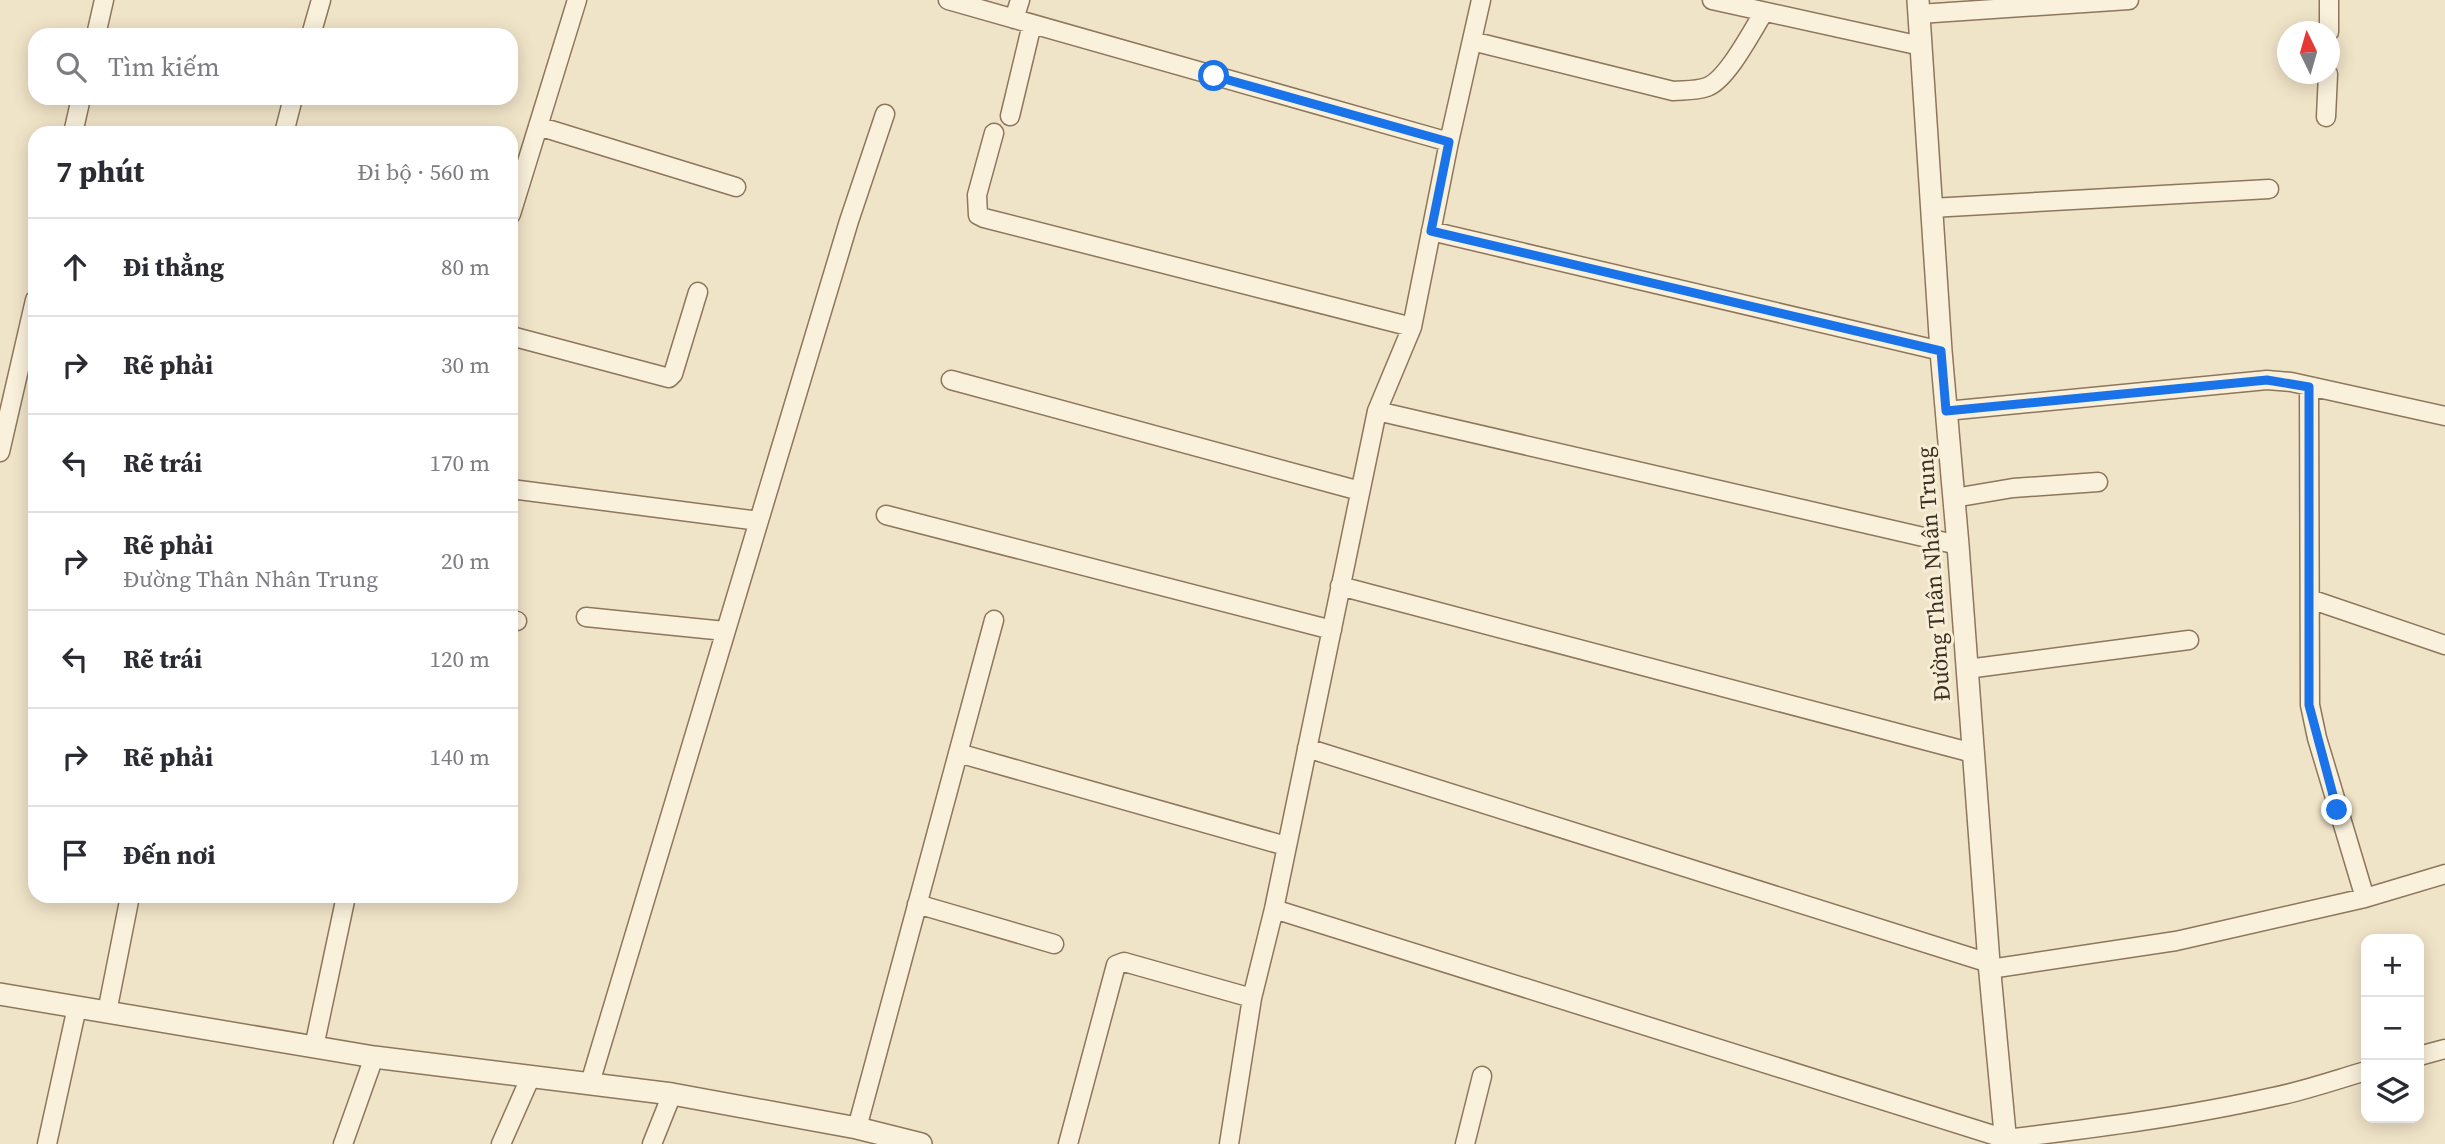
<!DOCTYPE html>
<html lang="vi">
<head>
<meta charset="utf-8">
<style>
	:root { --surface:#fff; --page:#f2f2f3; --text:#2b2b33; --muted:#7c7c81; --line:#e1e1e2 }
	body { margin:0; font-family:"Source Serif 4",serif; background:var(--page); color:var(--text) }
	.controls { position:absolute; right:21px; bottom:21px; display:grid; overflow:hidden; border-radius:14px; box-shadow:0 4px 18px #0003 }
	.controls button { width:63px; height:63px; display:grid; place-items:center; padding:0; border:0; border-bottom:2px solid var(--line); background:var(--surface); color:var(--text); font:35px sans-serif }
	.compass { position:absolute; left:2277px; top:21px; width:63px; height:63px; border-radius:50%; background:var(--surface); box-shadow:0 4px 18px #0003; rotate:355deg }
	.stop { position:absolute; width:21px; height:21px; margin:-16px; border:5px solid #1a73e8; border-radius:50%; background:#fff }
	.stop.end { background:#1a73e8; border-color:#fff; box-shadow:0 2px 7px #0008 }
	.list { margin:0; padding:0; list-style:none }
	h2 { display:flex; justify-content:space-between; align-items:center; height:91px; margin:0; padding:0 28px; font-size:30px }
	h2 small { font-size:23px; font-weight:400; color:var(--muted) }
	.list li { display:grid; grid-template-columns:46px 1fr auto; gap:21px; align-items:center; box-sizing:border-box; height:98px; padding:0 28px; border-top:2px solid var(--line) }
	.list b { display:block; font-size:26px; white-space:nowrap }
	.list p { margin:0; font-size:23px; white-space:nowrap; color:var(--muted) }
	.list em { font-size:23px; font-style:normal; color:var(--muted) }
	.icon { flex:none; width:38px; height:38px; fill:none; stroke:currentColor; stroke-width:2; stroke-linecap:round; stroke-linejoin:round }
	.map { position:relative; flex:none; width:2445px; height:1144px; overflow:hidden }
	.search { position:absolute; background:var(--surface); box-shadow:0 4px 18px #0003; left:28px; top:28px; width:490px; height:77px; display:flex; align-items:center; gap:18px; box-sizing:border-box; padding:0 24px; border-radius:21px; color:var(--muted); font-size:26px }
	.panel { position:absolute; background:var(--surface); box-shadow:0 4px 18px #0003; left:28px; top:126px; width:490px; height:777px; border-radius:21px }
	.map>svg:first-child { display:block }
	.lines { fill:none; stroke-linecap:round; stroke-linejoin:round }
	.minor-casing { stroke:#8d765c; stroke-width:21 }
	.tertiary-casing { stroke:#8d765c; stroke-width:24 }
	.minor { stroke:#faf1dc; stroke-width:18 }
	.tertiary { stroke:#faf1dc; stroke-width:21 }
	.route { stroke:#1a73e8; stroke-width:9 }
	.labels { text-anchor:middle; stroke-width:6; stroke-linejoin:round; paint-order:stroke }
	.street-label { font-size:23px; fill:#3d2e20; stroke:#f7eed8 }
</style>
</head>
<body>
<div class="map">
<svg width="2445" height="1144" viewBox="0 0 2445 1144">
	<rect width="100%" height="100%" fill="#f0e4c8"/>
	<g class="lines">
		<defs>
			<path id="minor" d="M948,0L1449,142
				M1712,0L1921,46
				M1919,14L2129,0
				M1014,19L1020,0
				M2329,32V0
				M96,35L104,0
				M311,35L321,0
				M1472,41L1673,91C1684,90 1696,91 1707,87C1727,80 1752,31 1764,12
				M1010,116L1032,24
				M2326,117L2328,74
				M538,126L736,187
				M73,133L81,98
				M284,133L293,98
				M994,133L977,195L978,215L984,218L1412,327
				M1931,208L2269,189
				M511,214L577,0
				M1431,231L1941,351
				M511,336L669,378L673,374L698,292
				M951,380L1360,491
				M2309,387L2310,705L2317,738L2365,898
				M1377,411L1958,545
				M1946,411L2267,380L2291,382L2445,416
				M0,452L35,300
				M511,489L759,521
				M1954,498L2013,488L2098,482
				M886,515L1332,630
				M1340,586L1973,753
				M2310,599L2445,645
				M586,617L725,631
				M511,620L517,621
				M1967,669L2189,640
				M1307,748L1989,963
				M958,753L1286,846
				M917,904L1054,944
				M1274,909L2006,1139C2095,1128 2184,1117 2273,1097C2304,1091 2335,1080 2366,1071
				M1990,969L2176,941L2365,898L2445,874
				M107,1012L130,896
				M314,1047L346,896
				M2419,1056L2445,1049
				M590,1083L849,221L885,114
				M857,1128L994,620
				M47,1144L77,1007
				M343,1144L374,1057
				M501,1144L531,1076
				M652,1144L672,1094
				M1068,1144L1116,965L1124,962L1252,998
				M1229,1144L1252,998L1274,909L1377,411L1412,327L1449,142L1481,0
				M1465,1144L1482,1076"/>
			<path id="tertiary" d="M1918,0L1941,351L1958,545L1989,963L2006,1144
				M0,994L374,1057L672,1094L857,1128L921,1144"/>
		</defs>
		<!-- minor casing -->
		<use href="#minor" class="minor-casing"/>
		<!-- tertiary casing -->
		<use href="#tertiary" class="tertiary-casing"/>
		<!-- minor -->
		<use href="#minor" class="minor"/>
		<!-- tertiary -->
		<use href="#tertiary" class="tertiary"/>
	</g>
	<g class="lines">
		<!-- route -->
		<path class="route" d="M1214,76L1449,142L1431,231L1941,351L1946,411L2267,380L2309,387V705L2337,810"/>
	</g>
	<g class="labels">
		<!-- street labels -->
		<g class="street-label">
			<text transform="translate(1933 574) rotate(-94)" y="8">Đường Thân Nhân Trung</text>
		</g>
	</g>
</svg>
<div class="controls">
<button>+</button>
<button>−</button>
<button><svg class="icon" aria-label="layers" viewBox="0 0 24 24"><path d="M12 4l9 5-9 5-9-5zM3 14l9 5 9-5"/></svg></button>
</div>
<svg class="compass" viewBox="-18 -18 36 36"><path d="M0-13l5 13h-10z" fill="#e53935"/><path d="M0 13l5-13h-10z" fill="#7c7c81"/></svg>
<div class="stop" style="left:1214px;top:76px"></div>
<div class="stop end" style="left:2337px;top:810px"></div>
<div class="search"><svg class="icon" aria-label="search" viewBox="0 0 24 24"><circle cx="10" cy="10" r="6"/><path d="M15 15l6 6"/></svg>Tìm kiếm</div>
<section class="panel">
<h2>7 phút<small>Đi bộ · 560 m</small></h2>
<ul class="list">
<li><svg class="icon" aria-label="ahead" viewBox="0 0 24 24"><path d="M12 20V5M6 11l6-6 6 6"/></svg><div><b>Đi thẳng</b></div><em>80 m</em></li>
<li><svg class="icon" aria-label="right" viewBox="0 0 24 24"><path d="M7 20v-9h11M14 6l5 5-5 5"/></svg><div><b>Rẽ phải</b></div><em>30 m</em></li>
<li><svg class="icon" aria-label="left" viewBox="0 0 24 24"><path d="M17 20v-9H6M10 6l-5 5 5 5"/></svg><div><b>Rẽ trái</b></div><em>170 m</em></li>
<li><svg class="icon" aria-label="right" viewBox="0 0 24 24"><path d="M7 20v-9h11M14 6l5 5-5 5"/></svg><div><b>Rẽ phải</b><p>Đường Thân Nhân Trung</p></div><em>20 m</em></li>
<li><svg class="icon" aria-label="left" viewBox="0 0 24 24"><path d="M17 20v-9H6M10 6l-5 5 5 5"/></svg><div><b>Rẽ trái</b></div><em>120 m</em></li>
<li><svg class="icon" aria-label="right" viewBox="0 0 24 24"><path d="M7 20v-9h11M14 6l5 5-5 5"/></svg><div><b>Rẽ phải</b></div><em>140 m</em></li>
<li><svg class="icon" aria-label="arrive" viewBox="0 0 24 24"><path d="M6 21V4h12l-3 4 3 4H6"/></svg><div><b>Đến nơi</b></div></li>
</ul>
</section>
</div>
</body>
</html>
